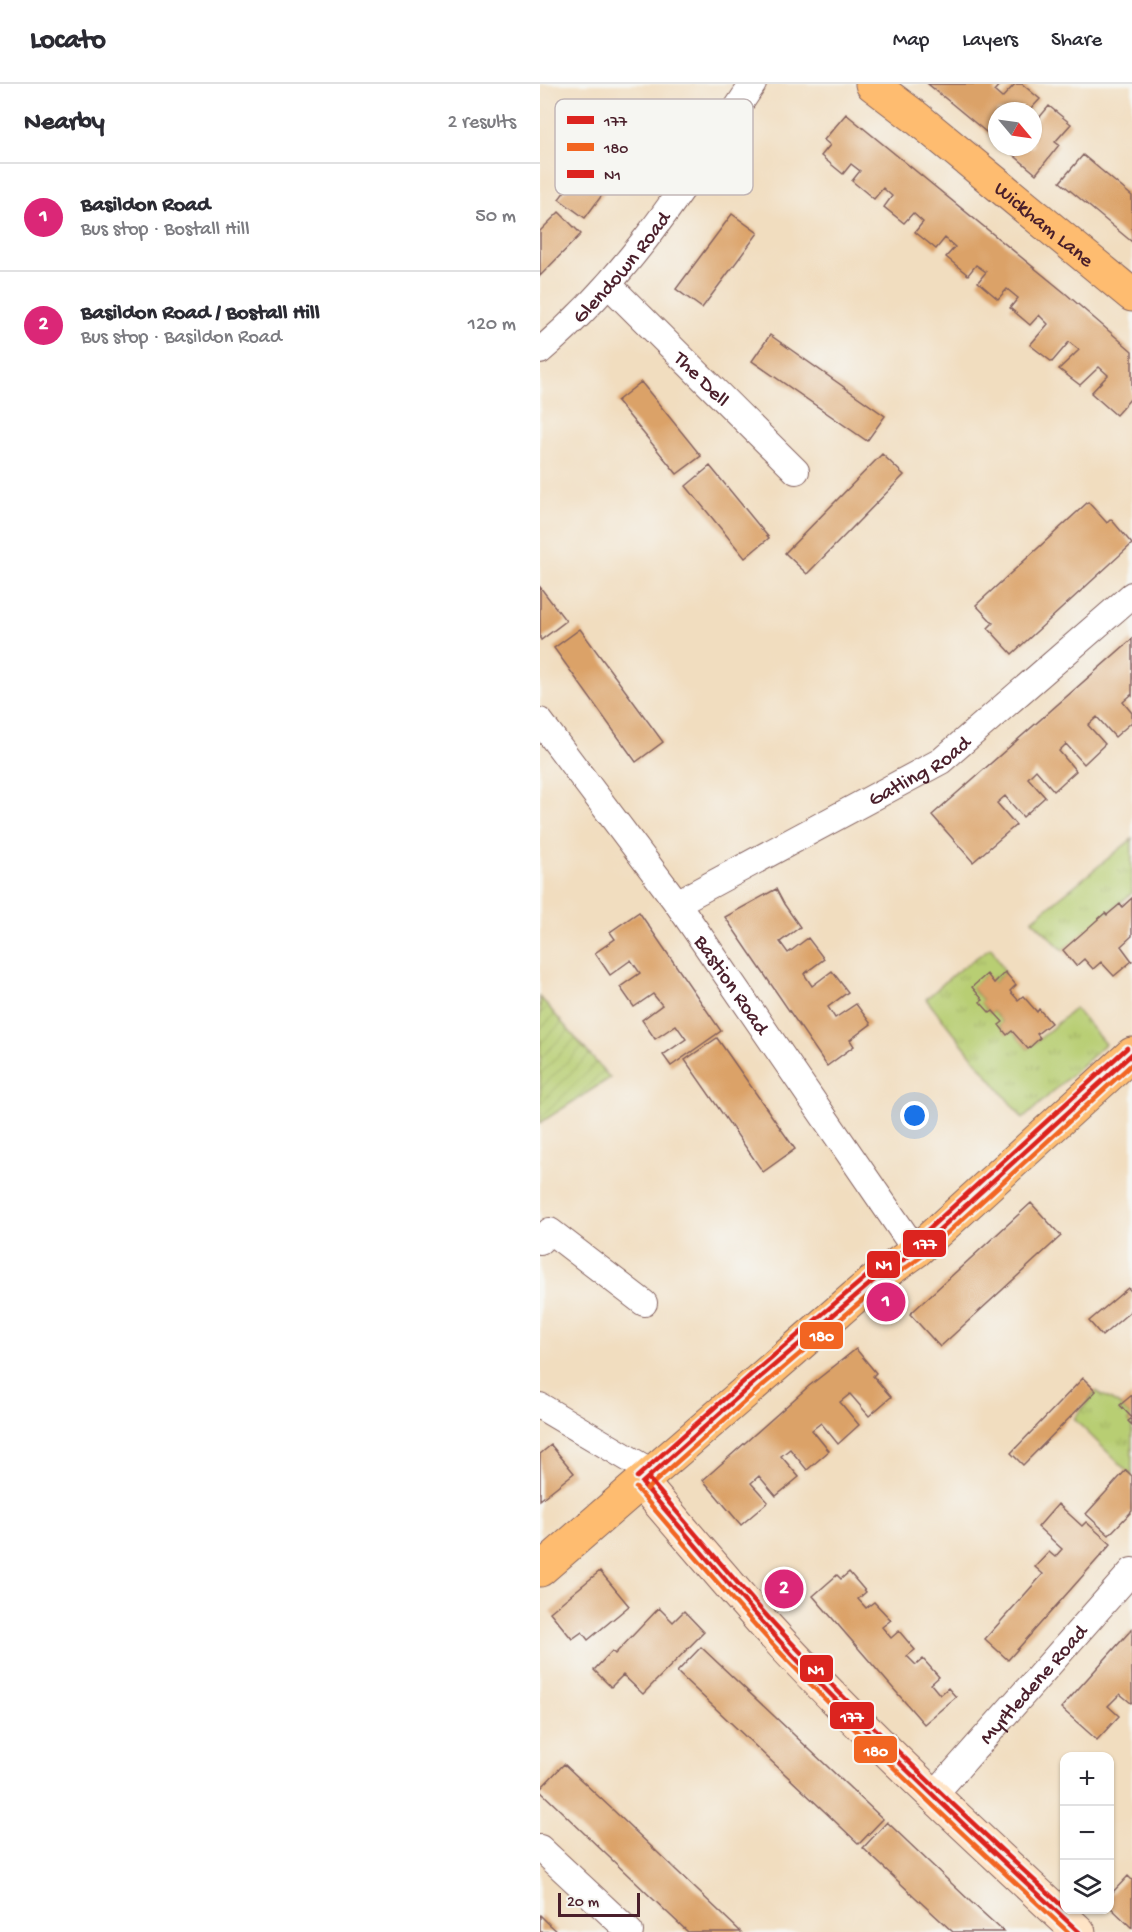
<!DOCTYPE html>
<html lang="en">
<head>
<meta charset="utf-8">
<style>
	:root { --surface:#fff; --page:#f2f2f3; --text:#2b2b33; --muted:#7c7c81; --line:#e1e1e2; --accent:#db2777 }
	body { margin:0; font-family:"Gochi Hand",sans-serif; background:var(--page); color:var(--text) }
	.controls { position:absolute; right:18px; bottom:18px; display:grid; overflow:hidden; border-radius:12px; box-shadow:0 2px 4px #0004 }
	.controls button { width:54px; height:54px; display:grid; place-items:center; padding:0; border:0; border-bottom:2px solid var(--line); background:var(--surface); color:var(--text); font:30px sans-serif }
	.compass { position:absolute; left:448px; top:18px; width:54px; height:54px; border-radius:50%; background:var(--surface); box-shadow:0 2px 4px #0004; rotate:119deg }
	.scale { position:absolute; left:18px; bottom:15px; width:82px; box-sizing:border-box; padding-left:6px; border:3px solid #4a1f2b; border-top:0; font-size:16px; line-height:21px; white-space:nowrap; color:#4a1f2b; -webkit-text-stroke:4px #f6f6f2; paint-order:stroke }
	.you { position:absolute; left:375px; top:1032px; width:21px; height:21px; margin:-15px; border:4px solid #fff; border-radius:50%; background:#1a73e8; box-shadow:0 0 0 9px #1a73e833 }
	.badge { display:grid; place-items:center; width:39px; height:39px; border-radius:50%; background:var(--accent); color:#fff; font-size:20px; font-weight:700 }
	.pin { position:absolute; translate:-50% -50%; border:3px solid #fff; box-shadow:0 2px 6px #0006 }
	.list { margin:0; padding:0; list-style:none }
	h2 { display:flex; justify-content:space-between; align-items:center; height:78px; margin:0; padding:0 24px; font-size:26px }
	h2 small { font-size:20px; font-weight:400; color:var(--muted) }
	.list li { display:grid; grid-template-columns:39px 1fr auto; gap:18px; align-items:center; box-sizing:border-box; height:108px; padding:0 24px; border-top:2px solid var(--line) }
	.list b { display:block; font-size:22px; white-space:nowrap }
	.list p { margin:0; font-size:20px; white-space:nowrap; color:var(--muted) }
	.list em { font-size:20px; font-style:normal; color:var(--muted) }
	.icon { flex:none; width:33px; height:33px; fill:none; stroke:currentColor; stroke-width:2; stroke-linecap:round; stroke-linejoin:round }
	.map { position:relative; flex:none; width:592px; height:1848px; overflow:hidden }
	header { display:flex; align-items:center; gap:36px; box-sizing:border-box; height:84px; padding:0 30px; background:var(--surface); border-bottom:2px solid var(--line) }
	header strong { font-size:28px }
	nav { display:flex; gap:33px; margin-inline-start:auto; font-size:21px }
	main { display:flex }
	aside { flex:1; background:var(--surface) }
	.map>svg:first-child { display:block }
	.grass { fill:url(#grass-tufts); stroke:#81764f; stroke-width:1.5 }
	.garden { fill:url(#garden-furrows); stroke:#81764f; stroke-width:1.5 }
	.building { fill:#dba268 }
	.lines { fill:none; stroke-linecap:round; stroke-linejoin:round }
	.minor-casing { stroke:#84625f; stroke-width:28 }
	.secondary-casing { stroke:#84625f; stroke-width:35 }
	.primary-casing { stroke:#84625f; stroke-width:35 }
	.minor { stroke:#fff; stroke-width:26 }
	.secondary { stroke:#ffe4c6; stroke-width:33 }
	.primary { stroke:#febc70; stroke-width:33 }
	.bus-1-casing { stroke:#f6f6f2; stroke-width:9 }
	.bus-2-casing { stroke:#f6f6f2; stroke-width:9 }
	.bus-3-casing { stroke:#f6f6f2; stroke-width:9 }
	.bus-1 { stroke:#dc241f; stroke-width:4.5 }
	.bus-2 { stroke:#f26522; stroke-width:4.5 }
	.bus-3 { stroke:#dc241f; stroke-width:4.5 }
	.labels { text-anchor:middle; stroke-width:5; stroke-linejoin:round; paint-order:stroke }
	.street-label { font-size:21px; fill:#4a1f2b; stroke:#f6f6f2 }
	.key { fill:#f6f6f2; stroke:#c2b6b6; stroke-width:1.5 }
	.key-label { font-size:16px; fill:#4a1f2b }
	.line-badge { stroke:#f6f6f2; stroke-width:2 }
	.badge-label { font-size:16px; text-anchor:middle; font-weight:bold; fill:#fff }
</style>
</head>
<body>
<header>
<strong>Locato</strong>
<nav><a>Map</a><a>Layers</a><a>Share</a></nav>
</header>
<main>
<aside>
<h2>Nearby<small>2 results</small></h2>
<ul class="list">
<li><span class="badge">1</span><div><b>Basildon Road</b><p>Bus stop · Bostall Hill</p></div><em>50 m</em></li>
<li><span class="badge">2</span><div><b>Basildon Road / Bostall Hill</b><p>Bus stop · Basildon Road</p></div><em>120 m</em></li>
</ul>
</aside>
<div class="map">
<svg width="592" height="1848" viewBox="0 0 592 1848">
	<defs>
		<pattern id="grass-tufts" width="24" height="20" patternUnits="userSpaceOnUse" patternTransform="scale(1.5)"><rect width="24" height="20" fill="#b8ce73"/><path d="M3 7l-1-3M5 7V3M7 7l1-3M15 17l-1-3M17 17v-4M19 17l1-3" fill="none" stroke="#a0b064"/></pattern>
		<pattern id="garden-furrows" width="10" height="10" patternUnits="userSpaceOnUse" patternTransform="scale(1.5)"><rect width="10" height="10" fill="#b8ce73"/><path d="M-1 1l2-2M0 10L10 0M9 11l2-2" fill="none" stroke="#a0b064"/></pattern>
	</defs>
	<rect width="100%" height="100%" fill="#f6f6f2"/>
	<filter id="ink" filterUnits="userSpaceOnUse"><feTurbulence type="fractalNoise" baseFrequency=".0167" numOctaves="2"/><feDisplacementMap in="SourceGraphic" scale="12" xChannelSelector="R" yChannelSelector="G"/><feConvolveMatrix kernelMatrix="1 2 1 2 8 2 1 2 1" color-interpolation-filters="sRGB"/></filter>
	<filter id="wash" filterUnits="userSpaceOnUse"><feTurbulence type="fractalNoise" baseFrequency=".008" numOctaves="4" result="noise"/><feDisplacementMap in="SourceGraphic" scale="24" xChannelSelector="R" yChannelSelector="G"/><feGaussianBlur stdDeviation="1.35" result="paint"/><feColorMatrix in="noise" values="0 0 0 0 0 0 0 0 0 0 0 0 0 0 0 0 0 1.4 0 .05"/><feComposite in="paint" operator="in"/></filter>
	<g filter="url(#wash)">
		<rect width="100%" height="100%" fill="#f1ddbf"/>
		<!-- grass -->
		<path class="grass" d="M592,755V809L523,866L492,836Z
			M451,863L465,888L454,899L446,891L432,904L443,916L441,919L450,929L453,927L463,938L459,941L467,950L472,947L488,965L535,924L565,960L483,1035L386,915L415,889Z
			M556,1307L580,1321L592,1334L588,1337L592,1341V1392L534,1335Z"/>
		<!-- garden -->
		<path class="garden" d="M0,913L70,994L0,1039Z"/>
		<g id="blocks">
			<!-- building -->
			<path class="building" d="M388,0H460L454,7L462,14L475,0H482L500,15L489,27H457V57Z
				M509,22L531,40L515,58L519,61L496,90L464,63H493V41Z
				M306,30L525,209L592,267V313L576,331L551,309L568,291L559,283L540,301L519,285L539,266L529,258L512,278L490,261L508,240L499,231L490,241L470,224L478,214L467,205L458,215L438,198L446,188L436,181L428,191L406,173L415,163L405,154L396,165L375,148L383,138L373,129L364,139L344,123L352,112L343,104L334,115L312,97L320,87L311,80L303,90L281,72L290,61L284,56Z
				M74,41L100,60L45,134L19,115Z
				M543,71L592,112V158L520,98Z
				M19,128L41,150L0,192V147Z
				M192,130L218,149L162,224L136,205Z
				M230,251L345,332L327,357L212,277Z
				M101,298L161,372L137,390L77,317Z
				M342,370L364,391L267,490L245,469Z
				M170,382L229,454L205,474L146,402Z
				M548,418L567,439L571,435L592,460L472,570L448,544L453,539L436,521Z
				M0,503L26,537L1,556L0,554Z
				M40,545L123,658L96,678L14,564Z
				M592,555V612L591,611L583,618L592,629V638L575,653L557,633L548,641L565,660L544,680L526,660L519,667L536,687L514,707L496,686L488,694L505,713L483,733L465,712L457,719L476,741L433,778L392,731Z
				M236,805L244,820L260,843L240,858L248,869L268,854L284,875L264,890L272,902L292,887L308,908L288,923L295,934L316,920L331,940L310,956L314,962L287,982L185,833Z
				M592,814V852L581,862L592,877L574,892L561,878L553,885L544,875L536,882L523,866L565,829L567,831L580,820L582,823Z
				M99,828L181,947L131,982L123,971L146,955L136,941L115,955L102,936L122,921L113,910L94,923L80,903L100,889L91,876L70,891L55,869L75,855L70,848Z
				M465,888L476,901L470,907L478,916L483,912L497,928L499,925L511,939L497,950L500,954L488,965L472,947L467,951L459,941L463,938L453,927L450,929L440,918L443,916L432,903L447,890L454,899Z
				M177,954L255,1065L223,1088L145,976Z
				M491,1119L521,1152L400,1263L370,1230Z
				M588,1204L592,1208V1226L562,1252L549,1237Z
				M316,1265L336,1289L333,1292L351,1313L329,1332L310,1310L300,1318L319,1341L298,1360L281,1339L272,1346L289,1367L267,1386L250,1365L241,1372L259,1393L236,1412L219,1392L211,1399L228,1418L201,1441L163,1396L269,1302Z
				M543,1294L556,1307L483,1381L471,1369Z
				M592,1311V1341L588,1337L592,1334L580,1321Z
				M11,1361L34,1389L0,1416V1370Z
				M586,1386L592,1392V1427L569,1451L546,1430Z
				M518,1420L542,1442L546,1438L571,1460L468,1576L445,1555L503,1490L495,1483L509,1468L515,1473L522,1465L498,1443Z
				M60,1487L89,1522L48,1556L42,1548L32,1555L10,1528Z
				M309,1488L326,1508L318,1515L326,1524L334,1518L351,1536L342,1543L351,1554L359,1547L375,1566L367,1572L376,1581L383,1575L399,1593L391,1600L400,1611L408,1604L416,1613L384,1640L273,1512L297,1491L301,1495Z
				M119,1524L133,1538L144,1527L164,1548L103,1610L83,1591L71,1603L54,1586L72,1567L75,1570Z
				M592,1545V1618L591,1619L580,1610L568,1622L579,1632L557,1656L521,1624Z
				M161,1563L343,1735L319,1760L137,1588Z
				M24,1680L73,1726L201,1848H148L113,1815L0,1707V1705Z
				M347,1738L431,1818L464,1848H413L375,1813L323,1764Z
				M588,1792L592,1796V1844L570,1823V1811Z
				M0,1831L9,1840L18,1848H0Z"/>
		</g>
	</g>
	<g filter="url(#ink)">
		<use href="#blocks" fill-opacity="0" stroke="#84625f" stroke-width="1.5"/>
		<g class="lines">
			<defs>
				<g id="minor">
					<path id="s1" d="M69,201L256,387"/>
					<path id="s2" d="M0,267C90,191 148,97 213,0"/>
					<path id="s3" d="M0,637L137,819L376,1167"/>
					<path id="s4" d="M137,819L401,677L592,511"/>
					<path d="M0,1157L10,1147L104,1219"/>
					<path d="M0,1322L113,1389"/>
					<path id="s5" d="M393,1712L592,1487"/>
					<path d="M0,1764L90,1848"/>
				</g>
				<path id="secondary" d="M102,1399C143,1446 182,1493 224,1540C322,1648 432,1748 539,1848"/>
				<g id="primary">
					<path id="s6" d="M332,0L378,35L592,211"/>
					<path d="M0,1486L332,1198L376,1167L592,970"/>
				</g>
			</defs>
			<!-- minor casing -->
			<use href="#minor" class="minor-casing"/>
			<!-- secondary casing -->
			<use href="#secondary" class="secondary-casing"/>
			<!-- primary casing -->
			<use href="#primary" class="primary-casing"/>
			<!-- minor -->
			<use href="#minor" class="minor"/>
			<!-- secondary -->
			<use href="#secondary" class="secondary"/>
			<!-- primary -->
			<use href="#primary" class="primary"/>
			<defs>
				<path id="bus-1" d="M102,1399L217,1296L332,1198L376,1167L592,970
					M102,1399C155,1460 206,1522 261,1580C350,1673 445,1760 539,1848"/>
				<path id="bus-2" d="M96,1404C149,1465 200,1527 256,1585C343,1677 436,1762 528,1848
					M107,1405L222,1302L337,1204L381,1173L592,980"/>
				<path id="bus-3" d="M97,1393L212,1290L327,1192L371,1161L587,964
					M108,1394C160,1455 211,1517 267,1575C349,1662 437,1743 524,1824"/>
			</defs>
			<!-- bus-1 casing -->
			<use href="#bus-1" class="bus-1-casing"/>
			<!-- bus-2 casing -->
			<use href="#bus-2" class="bus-2-casing"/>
			<!-- bus-3 casing -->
			<use href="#bus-3" class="bus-3-casing"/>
			<!-- bus-1 -->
			<use href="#bus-1" class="bus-1"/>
			<!-- bus-2 -->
			<use href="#bus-2" class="bus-2"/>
			<!-- bus-3 -->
			<use href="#bus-3" class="bus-3"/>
		</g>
	</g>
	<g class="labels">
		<!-- street labels -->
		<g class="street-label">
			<text dy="7" stroke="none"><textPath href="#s6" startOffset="222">Wickham Lane</textPath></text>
			<text dy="7" stroke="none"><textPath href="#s2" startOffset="117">Glendown Road</textPath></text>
			<text dy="7" stroke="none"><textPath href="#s1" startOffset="132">The Dell</textPath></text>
			<text dy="7" stroke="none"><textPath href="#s4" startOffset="276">Gatling Road</textPath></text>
			<text dy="7" stroke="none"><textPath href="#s3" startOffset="326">Bastion Road</textPath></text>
			<text dy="7" stroke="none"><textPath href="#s5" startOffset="150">Myrtledene Road</textPath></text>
		</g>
	</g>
	<!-- legend -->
	<rect x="15" y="15" width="198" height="96" rx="9" class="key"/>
	<rect x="27" y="32" width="27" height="8" fill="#dc241f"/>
	<rect x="27" y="59" width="27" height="8" fill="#f26522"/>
	<rect x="27" y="86" width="27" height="8" fill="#dc241f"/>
	<g class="key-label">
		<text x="64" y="42">177</text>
		<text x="64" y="69">180</text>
		<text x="64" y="96">N1</text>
	</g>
	<g class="line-badge">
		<rect x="362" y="1145" width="45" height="29" rx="6" fill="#dc241f"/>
		<rect x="326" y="1166" width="35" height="29" rx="6" fill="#dc241f"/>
		<rect x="259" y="1237" width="45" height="29" rx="6" fill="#f26522"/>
		<rect x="259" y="1570" width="35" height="29" rx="6" fill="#dc241f"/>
		<rect x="289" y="1617" width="46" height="29" rx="6" fill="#dc241f"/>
		<rect x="313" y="1651" width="45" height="29" rx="6" fill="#f26522"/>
	</g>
	<g class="badge-label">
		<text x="385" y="1165">177</text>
		<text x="344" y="1186">N1</text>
		<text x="282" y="1257">180</text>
		<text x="276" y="1591">N1</text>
		<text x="312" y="1638">177</text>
		<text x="336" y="1672">180</text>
	</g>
</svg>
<div class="controls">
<button>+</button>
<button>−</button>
<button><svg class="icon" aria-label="layers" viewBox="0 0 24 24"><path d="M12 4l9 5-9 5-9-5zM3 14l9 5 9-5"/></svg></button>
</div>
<svg class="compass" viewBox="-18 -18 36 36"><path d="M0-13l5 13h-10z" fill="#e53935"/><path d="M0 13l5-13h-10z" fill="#7c7c81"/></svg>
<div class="scale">20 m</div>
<div class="you"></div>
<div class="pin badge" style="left:346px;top:1218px">1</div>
<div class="pin badge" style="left:244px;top:1505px">2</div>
</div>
</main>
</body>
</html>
